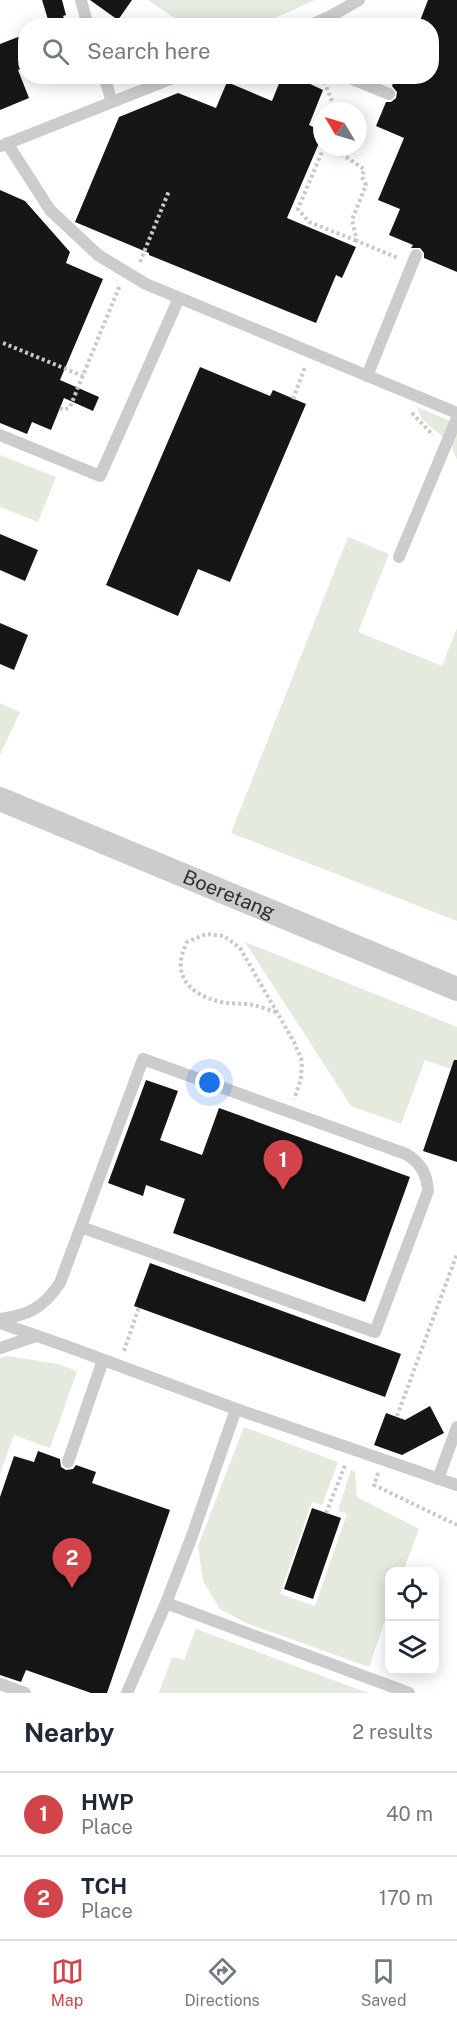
<!DOCTYPE html>
<html lang="en">
<head>
<meta charset="utf-8">
<style>
	:root { --surface:#fff; --page:#f6f6f7; --text:#1f2937; --muted:#747a83; --line:#e0e1e3; --accent:#d24449 }
	body { margin:0; font-family:"Public Sans",sans-serif; background:var(--page); color:var(--text) }
	.controls { position:absolute; right:18px; bottom:18px; display:grid; overflow:hidden; border-radius:12px; box-shadow:0 3px 15px #0003 }
	.controls button { width:54px; height:54px; display:grid; place-items:center; padding:0; border:0; border-bottom:2px solid var(--line); background:var(--surface); color:var(--text); font:30px sans-serif }
	.compass { position:absolute; left:313px; top:102px; width:54px; height:54px; border-radius:50%; background:var(--surface); box-shadow:0 3px 15px #0003; rotate:308deg }
	.you { position:absolute; left:210px; top:1083px; width:21px; height:21px; margin:-15px; border:4px solid #fff; border-radius:50%; background:#1a73e8; box-shadow:0 0 0 9px #1a73e833 }
	.badge { display:grid; place-items:center; width:39px; height:39px; border-radius:50%; background:var(--accent); color:#fff; font-size:20px; font-weight:700 }
	.pin { position:absolute; translate:-50% -50px; filter:drop-shadow(0 2px 3px #0008) }
	.pin::after { content:''; position:absolute; top:32px; width:21px; height:18px; background:inherit; clip-path:polygon(0 0,100% 0,50% 100%) }
	.list { margin:0; padding:0; list-style:none }
	h2 { display:flex; justify-content:space-between; align-items:center; height:78px; margin:0; padding:0 24px; font-size:26px }
	h2 small { font-size:20px; font-weight:400; color:var(--muted) }
	.list li { display:grid; grid-template-columns:39px 1fr auto; gap:18px; align-items:center; box-sizing:border-box; height:84px; padding:0 24px; border-top:2px solid var(--line) }
	.list b { display:block; font-size:22px; white-space:nowrap }
	.list p { margin:0; font-size:20px; white-space:nowrap; color:var(--muted) }
	.list em { font-size:20px; font-style:normal; color:var(--muted) }
	.icon { flex:none; width:33px; height:33px; fill:none; stroke:currentColor; stroke-width:2; stroke-linecap:round; stroke-linejoin:round }
	.map { position:relative; flex:none; width:457px; height:1693px; overflow:hidden }
	.search { position:absolute; background:var(--surface); box-shadow:0 3px 15px #0003; left:18px; right:18px; top:18px; height:66px; display:flex; align-items:center; gap:15px; box-sizing:border-box; padding:0 21px; border-radius:24px; color:var(--muted); font-size:22px }
	.sheet { height:246px; background:var(--surface) }
	nav { display:flex; justify-content:space-around; align-items:center; box-sizing:border-box; height:84px; border-top:2px solid var(--line); background:var(--surface); font-size:16px; color:var(--muted) }
	nav a { display:grid; justify-items:center; gap:3px }
	nav .on { color:var(--accent) }
	.map>svg:first-child { display:block }
	.green { fill:#e4eade }
	.building { fill:#161616 }
	.lines { fill:none; stroke-linecap:round; stroke-linejoin:round }
	.path { stroke:#c9c9c9; stroke-width:4; stroke-dasharray:3 3; stroke-linecap:butt }
	.service { stroke:#ccc; stroke-width:12 }
	.minor { stroke:#ccc; stroke-width:24 }
	.labels { text-anchor:middle; stroke-width:6; stroke-linejoin:round; paint-order:stroke }
	.street-label { font-size:20px; fill:#2f2f2f; stroke:#fff }
</style>
</head>
<body>
<div class="map">
<svg width="457" height="1693" viewBox="0 0 457 1693">
	<rect width="100%" height="100%" fill="#fff"/>
	<!-- green -->
	<path class="green" d="M148,0H315L257,26L185,25Z
		M417,407L457,424V460L450,443L422,419Z
		M0,455L56,477L38,522L0,507Z
		M348,537L389,554L358,632L442,666L457,628V921L231,833Z
		M0,703L20,712L0,755Z
		M245,942L457,1027V1071L425,1060L401,1124L351,1106Z
		M7,1356L58,1364L77,1371L50,1448L14,1435L0,1473V1358Z
		M244,1427L338,1462L322,1505L312,1502L280,1594L315,1606L347,1514L338,1511L351,1469L355,1473L357,1497L419,1529L403,1571L390,1572L389,1609L369,1667L246,1623L220,1609L203,1581L198,1546Z
		M196,1629L368,1693H159L172,1657L184,1660Z"/>
	<!-- building -->
	<path class="building" d="M42,0H62L66,15L63,16L67,26H50Z
		M90,0H132L118,20Z
		M428,0H457V272L424,258V253L420,248H411L413,245L389,235L400,209L378,200L404,138L376,126L386,102H391L396,98L397,92L392,86L396,76H432V26H418Z
		M26,34V67L18,70L29,98L0,110V44Z
		M282,76H293L323,90L309,125L322,131V136L287,218L356,247L342,278L336,275L316,323L149,255V253L75,222L119,117L178,93L216,108L227,82L272,101Z
		M0,190L25,201L70,252L66,263L103,279L60,380L99,397L93,411L64,398L51,430L32,422L27,434L0,423Z
		M200,367L270,396L273,390L306,404L230,582L198,569L178,616L106,585Z
		M0,534L38,550L25,581L0,570Z
		M0,623L28,635L14,670L0,664Z
		M454,1060H457V1162L423,1151Z
		M146,1080L178,1091L160,1140L202,1155L219,1108L410,1177L365,1302L173,1233L185,1199L146,1185L143,1196L108,1183Z
		M150,1263L401,1354L385,1397L134,1306Z
		M430,1406L444,1433L402,1455L374,1445L386,1413L405,1420Z
		M38,1451L60,1459L61,1467L66,1470L73,1469L76,1465L96,1472L92,1483L170,1510L107,1693H91L26,1670L21,1682L0,1675V1497L14,1456L34,1462Z
		M312,1508L341,1518L313,1599L284,1589Z"/>
	<g class="lines">
		<!-- path -->
		<path class="path" d="M322,76L336,111
			M324,147L298,209L309,222L357,241
			M331,147L364,169L362,177L366,185L352,220L357,241L398,258
			M140,262L169,191
			M3,343L83,376
			M293,399L305,367
			M60,408L64,410L70,407L120,285
			M412,413L433,435
			M276,1012C269,1010 261,1007 254,1005C243,1003 232,1004 221,1002C187,994 171,974 187,942L206,934L224,936L240,948L294,1042L302,1061L301,1079L294,1099
			M124,1351L139,1307
			M397,1416L457,1254
			M378,1473L374,1485L457,1525
			M326,1513L346,1463"/>
		<!-- service -->
		<path class="service" d="M81,0L88,26
			M308,26L329,17L359,0
			M104,76L112,102
			M345,76L389,94
			M7,143L50,210L98,255L146,284L457,413
			M1,146L178,76
			M367,376L416,255
			M0,435L100,476L179,298
			M399,557L457,418
			M0,1319C29,1315 43,1308 60,1283L143,1059L406,1154C421,1163 427,1174 428,1191L375,1332L81,1227
			M0,1323L66,1346L236,1409L457,1485
			M0,1348L36,1336
			M236,1409L192,1536L166,1603L409,1693
			M68,1462L103,1360
			M438,1479L457,1427
			M0,1684L25,1693
			M127,1693L166,1603"/>
		<!-- minor -->
		<path class="minor" id="s1" d="M0,799L457,989"/>
	</g>
	<g class="labels">
		<!-- street labels -->
		<g class="street-label">
			<text dy="7" stroke="none"><textPath href="#s1" startOffset="248">Boeretang</textPath></text>
		</g>
	</g>
</svg>
<div class="controls">
<button><svg class="icon" aria-label="locate" viewBox="0 0 24 24"><circle cx="12" cy="12" r="6"/><path d="M12 2v4M12 18v4M2 12h4M18 12h4"/></svg></button>
<button><svg class="icon" aria-label="layers" viewBox="0 0 24 24"><path d="M12 4l9 5-9 5-9-5zM3 14l9 5 9-5"/></svg></button>
</div>
<svg class="compass" viewBox="-18 -18 36 36"><path d="M0-13l5 13h-10z" fill="#e53935"/><path d="M0 13l5-13h-10z" fill="#747a83"/></svg>
<div class="you"></div>
<div class="pin badge" style="left:283px;top:1190px">1</div>
<div class="pin badge" style="left:72px;top:1588px">2</div>
<div class="search"><svg class="icon" aria-label="search" viewBox="0 0 24 24"><circle cx="10" cy="10" r="6"/><path d="M15 15l6 6"/></svg>Search here</div>
</div>
<section class="sheet">
<h2>Nearby<small>2 results</small></h2>
<ul class="list">
<li><span class="badge">1</span><div><b>HWP</b><p>Place</p></div><em>40 m</em></li>
<li><span class="badge">2</span><div><b>TCH</b><p>Place</p></div><em>170 m</em></li>
</ul>
</section>
<nav>
<a class="on"><svg class="icon" aria-label="map" viewBox="0 0 24 24"><path d="M3 6l6-2 6 2 6-2v14l-6 2-6-2-6 2zM9 4v14M15 6v14"/></svg>Map</a>
<a><svg class="icon" aria-label="directions" viewBox="0 0 24 24"><path d="M12 3l9 9-9 9-9-9zM9 14v-3h6M13 9l2 2-2 2"/></svg>Directions</a>
<a><svg class="icon" aria-label="saved" viewBox="0 0 24 24"><path d="M7 4h10v16l-5-4-5 4z"/></svg>Saved</a>
</nav>
</body>
</html>
